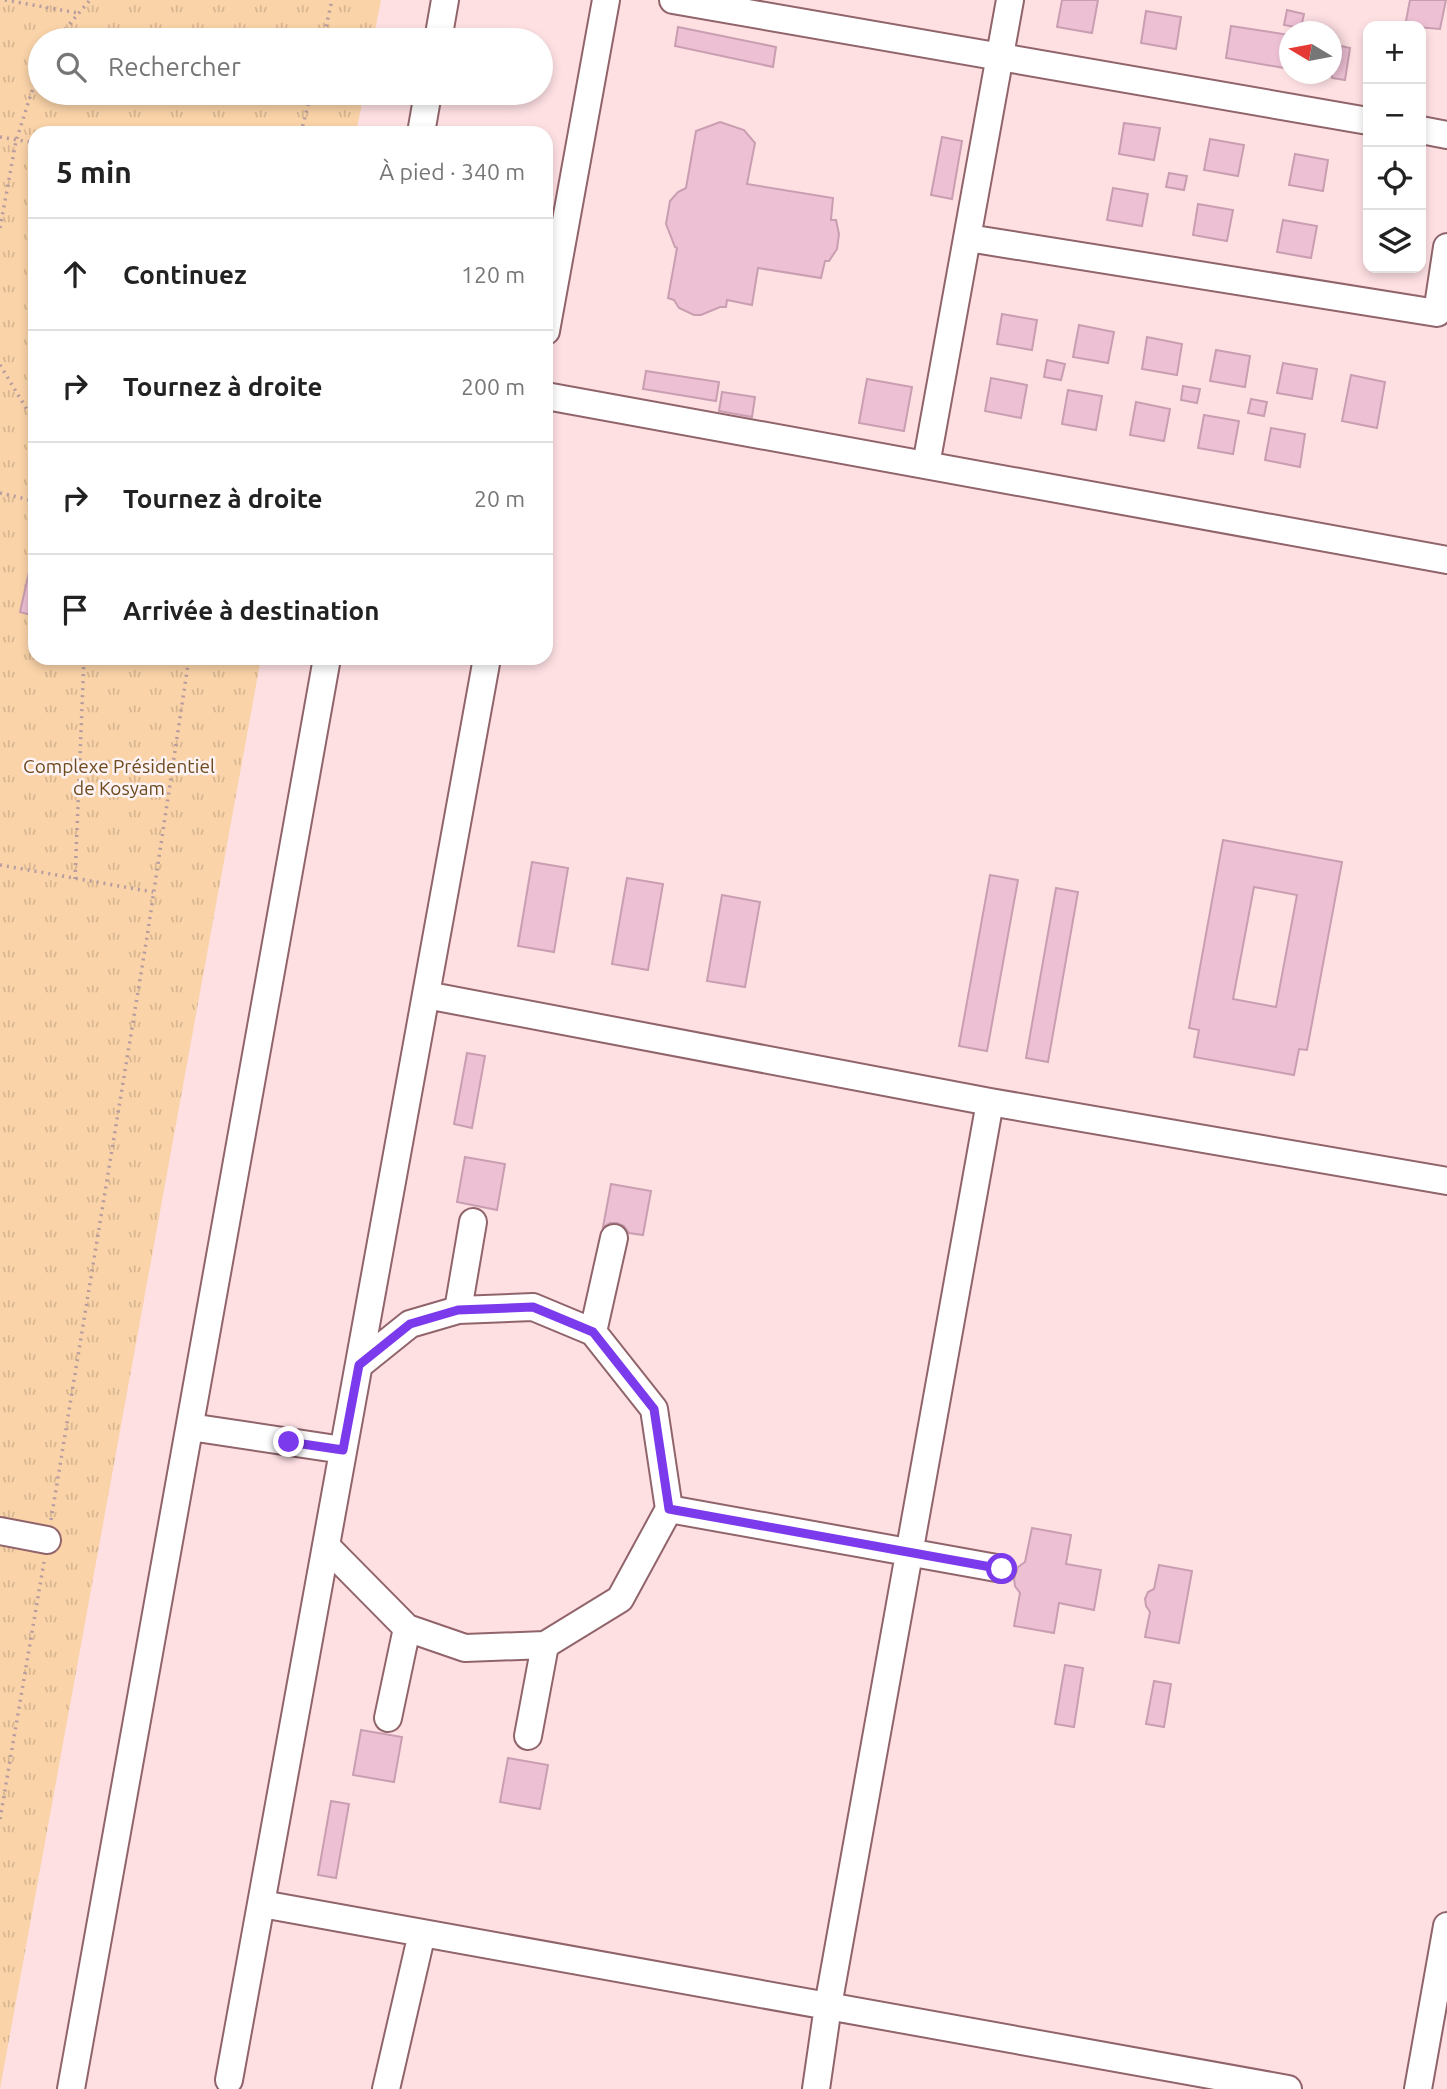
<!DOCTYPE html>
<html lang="fr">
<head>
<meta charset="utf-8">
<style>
	:root { --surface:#fff; --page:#f2f2f2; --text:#222; --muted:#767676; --line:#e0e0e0 }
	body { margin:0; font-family:Ubuntu,sans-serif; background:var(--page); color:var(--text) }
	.controls { position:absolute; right:21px; top:21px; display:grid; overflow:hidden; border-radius:14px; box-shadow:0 4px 10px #0003 }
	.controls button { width:63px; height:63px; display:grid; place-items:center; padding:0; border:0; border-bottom:2px solid var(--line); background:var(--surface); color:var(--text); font:35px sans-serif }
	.compass { position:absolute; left:1279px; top:21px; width:63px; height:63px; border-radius:50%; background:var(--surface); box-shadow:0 4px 10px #0003; rotate:280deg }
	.stop { position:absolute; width:21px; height:21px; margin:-16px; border:5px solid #7c3aed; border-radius:50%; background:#fff }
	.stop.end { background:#7c3aed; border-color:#fff; box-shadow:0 2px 7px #0008 }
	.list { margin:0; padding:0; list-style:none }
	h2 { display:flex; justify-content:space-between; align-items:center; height:91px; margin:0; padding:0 28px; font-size:30px }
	h2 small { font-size:23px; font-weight:400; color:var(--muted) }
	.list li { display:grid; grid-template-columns:46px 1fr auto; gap:21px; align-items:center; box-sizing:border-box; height:112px; padding:0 28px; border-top:2px solid var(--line) }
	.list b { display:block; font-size:26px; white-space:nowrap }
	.list em { font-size:23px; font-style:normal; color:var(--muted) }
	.icon { flex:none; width:38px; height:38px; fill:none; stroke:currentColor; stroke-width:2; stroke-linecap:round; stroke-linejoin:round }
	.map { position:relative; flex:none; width:1447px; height:2089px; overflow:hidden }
	.search { position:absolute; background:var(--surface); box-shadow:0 4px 10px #0003; left:28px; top:28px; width:525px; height:77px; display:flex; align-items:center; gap:18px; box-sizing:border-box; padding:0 24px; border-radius:38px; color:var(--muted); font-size:26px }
	.panel { position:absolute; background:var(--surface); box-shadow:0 4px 10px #0003; left:28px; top:126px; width:525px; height:539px; border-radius:21px }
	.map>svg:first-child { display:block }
	.park { fill:url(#park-tufts) }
	.building { fill:#edc0d4; stroke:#c99eb1; stroke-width:2; fill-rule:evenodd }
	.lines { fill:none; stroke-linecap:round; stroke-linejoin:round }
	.minor-casing { stroke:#90646a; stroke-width:30 }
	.path { stroke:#b69c9f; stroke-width:3.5; stroke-dasharray:2 5; stroke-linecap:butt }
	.minor { stroke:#fff; stroke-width:26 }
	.route { stroke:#7c3aed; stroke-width:9 }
	.labels { text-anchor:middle; stroke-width:5; stroke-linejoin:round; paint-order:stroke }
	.park-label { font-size:19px; fill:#6d4b1f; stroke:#fdf3f4 }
</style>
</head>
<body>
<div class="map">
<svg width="1447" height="2089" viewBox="0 0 1447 2089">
	<defs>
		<pattern id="park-tufts" width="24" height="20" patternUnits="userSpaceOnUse" patternTransform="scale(1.75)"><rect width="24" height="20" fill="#fad3a8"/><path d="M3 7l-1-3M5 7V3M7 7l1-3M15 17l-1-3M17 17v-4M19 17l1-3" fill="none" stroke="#d8b691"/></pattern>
	</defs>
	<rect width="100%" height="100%" fill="#fee0e3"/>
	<!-- park -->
	<path class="park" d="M0,0H381L373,40H40V93H364L356,133H35V658H261L0,2089Z"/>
	<!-- building -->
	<path class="building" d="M1062,0H1098L1092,33L1057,27Z
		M1410,0H1446L1440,29L1405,26Z
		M1287,10L1304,14L1301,28L1284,25Z
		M1146,11L1181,17L1176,49L1141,43Z
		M1231,26L1290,35V69L1226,58Z
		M678,27L776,47L773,67L675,46Z
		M1332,44L1350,48L1345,80L1332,78Z
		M720,122L744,130L755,143L747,184L833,198L831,220H836L839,234L837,249L829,261H825L821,278L758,268L752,305L727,300L726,307H720L701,315H694L679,308L674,300L668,298L677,248L675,247L666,224L670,201L678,192L686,188L696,131Z
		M1124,123L1160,128L1154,160L1119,154Z
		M942,137L962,141L952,199L931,195Z
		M1210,139L1244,145L1238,176L1204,170Z
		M1295,154L1328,160L1323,191L1289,185Z
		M1169,173L1187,176L1184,190L1166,187Z
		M1113,188L1148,194L1142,226L1107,220Z
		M1198,204L1233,210L1227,241L1193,235Z
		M1283,220L1317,226L1311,258L1277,252Z
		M1002,314L1037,320L1032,350L997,344Z
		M1079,325L1114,332L1108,363L1073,357Z
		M1147,337L1182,344L1177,375L1142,369Z
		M1216,350L1250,356L1245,387L1210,381Z
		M1047,360L1065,364L1061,380L1044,377Z
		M1283,363L1317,369L1312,399L1277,393Z
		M646,371L719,382L716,401L643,389Z
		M1351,375L1385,382L1377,428L1342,421Z
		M991,378L1027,385L1021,418L985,411Z
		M867,379L912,387L904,431L859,423Z
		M1183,386L1200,389L1197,403L1181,400Z
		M1068,390L1102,396L1096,430L1062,424Z
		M722,392L755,397L752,417L719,411Z
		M1251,399L1267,402L1264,416L1248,413Z
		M1136,402L1170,409L1164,441L1130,435Z
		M1204,415L1239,421L1233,454L1198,448Z
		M1271,428L1305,434L1300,467L1265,460Z
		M29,572L35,573V616L20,612Z
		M1223,840L1342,862L1307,1050L1299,1049L1294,1075L1194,1057L1199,1030L1189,1028ZM1254,887L1297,895L1276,1007L1233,999Z
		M532,862L568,868L554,952L518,946Z
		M990,875L1018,880L987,1051L959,1046Z
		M627,878L663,884L648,970L612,964Z
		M1056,888L1078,892L1048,1062L1026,1058Z
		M722,895L760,902L745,987L707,981Z
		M467,1053L485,1056L472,1128L454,1124Z
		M465,1157L505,1164L497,1210L457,1202Z
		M611,1184L651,1191L643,1235L629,1233L624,1226L617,1223H610L603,1227Z
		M1032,1528L1071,1535L1066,1564L1101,1570L1094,1610L1059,1603L1054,1633L1014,1626L1020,1593L1015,1586L1014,1579L1018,1567L1025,1562Z
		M1159,1565L1192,1571L1179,1643L1145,1637L1150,1612L1146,1606L1145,1599L1148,1592L1154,1589Z
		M1065,1665L1083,1668L1074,1727L1055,1724Z
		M1154,1681L1171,1684L1164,1727L1146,1724Z
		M361,1730L402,1737L394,1782L353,1775Z
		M508,1758L548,1765L540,1809L500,1802Z
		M331,1801L349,1804L336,1878L318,1875Z"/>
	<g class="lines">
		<defs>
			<path id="minor" d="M673,0L1368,121
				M438,40L445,0
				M1421,130L1447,135
				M421,133L428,93
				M968,238L1437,313L1447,247
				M546,331L606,0
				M546,396L1447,560
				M926,465L1010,0
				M426,995L990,1102L1447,1181
				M458,1310L473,1222
				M593,1332L614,1238
				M359,1365L410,1324L458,1310L533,1307L593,1332L654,1409L669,1509
				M190,1427L343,1450
				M0,1531L47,1540
				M326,1546L407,1628L465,1648L545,1645L620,1599L669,1509L1002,1569
				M388,1718L407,1628
				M528,1736L545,1645
				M262,1904L1288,2089
				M229,2080L487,658
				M71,2089L327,658
				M386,2089L422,1933
				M816,2089L828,2006L990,1102
				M1418,2089L1447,1926"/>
		</defs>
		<!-- minor casing -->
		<use href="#minor" class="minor-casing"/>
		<!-- path -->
		<path class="path" d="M5,0L78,13
			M56,40L90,0
			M323,40L332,0
			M301,133L311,93
			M0,137L35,143
			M0,228L16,141L40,66
			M0,365L35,423
			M0,493L35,501
			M0,865L153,892
			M75,879L84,658
			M51,1520L147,937L189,658
			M0,1819L44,1562"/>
		<!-- minor -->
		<use href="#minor" class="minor"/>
	</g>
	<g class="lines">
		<!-- route -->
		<path class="route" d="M289,1442L343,1450L359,1365L410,1324L458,1310L533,1307L593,1332L654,1409L669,1509L1002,1569"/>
	</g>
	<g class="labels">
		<!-- park labels -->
		<g class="park-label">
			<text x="119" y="773">Complexe Présidentiel<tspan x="119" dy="22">de Kosyam</tspan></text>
		</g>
	</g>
</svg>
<div class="controls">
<button>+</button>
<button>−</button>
<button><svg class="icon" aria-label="locate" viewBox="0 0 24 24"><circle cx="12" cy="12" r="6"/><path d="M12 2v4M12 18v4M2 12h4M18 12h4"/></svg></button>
<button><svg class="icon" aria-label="layers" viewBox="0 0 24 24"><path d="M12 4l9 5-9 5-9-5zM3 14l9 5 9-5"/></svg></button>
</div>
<svg class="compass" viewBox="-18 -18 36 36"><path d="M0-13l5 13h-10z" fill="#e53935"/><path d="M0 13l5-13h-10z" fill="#767676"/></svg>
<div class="stop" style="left:1002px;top:1569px"></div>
<div class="stop end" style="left:289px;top:1442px"></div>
<div class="search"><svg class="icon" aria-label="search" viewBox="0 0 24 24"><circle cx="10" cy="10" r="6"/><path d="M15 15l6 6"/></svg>Rechercher</div>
<section class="panel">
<h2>5 min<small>À pied · 340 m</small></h2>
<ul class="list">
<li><svg class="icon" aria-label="ahead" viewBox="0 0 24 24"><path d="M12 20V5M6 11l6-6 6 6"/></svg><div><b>Continuez</b></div><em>120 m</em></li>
<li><svg class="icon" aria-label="right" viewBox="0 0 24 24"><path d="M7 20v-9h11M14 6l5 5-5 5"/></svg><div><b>Tournez à droite</b></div><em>200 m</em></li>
<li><svg class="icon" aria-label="right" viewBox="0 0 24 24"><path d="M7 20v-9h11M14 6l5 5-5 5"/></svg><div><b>Tournez à droite</b></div><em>20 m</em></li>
<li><svg class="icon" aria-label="arrive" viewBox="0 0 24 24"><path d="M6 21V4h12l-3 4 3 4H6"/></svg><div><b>Arrivée à destination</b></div></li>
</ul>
</section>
</div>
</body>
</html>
